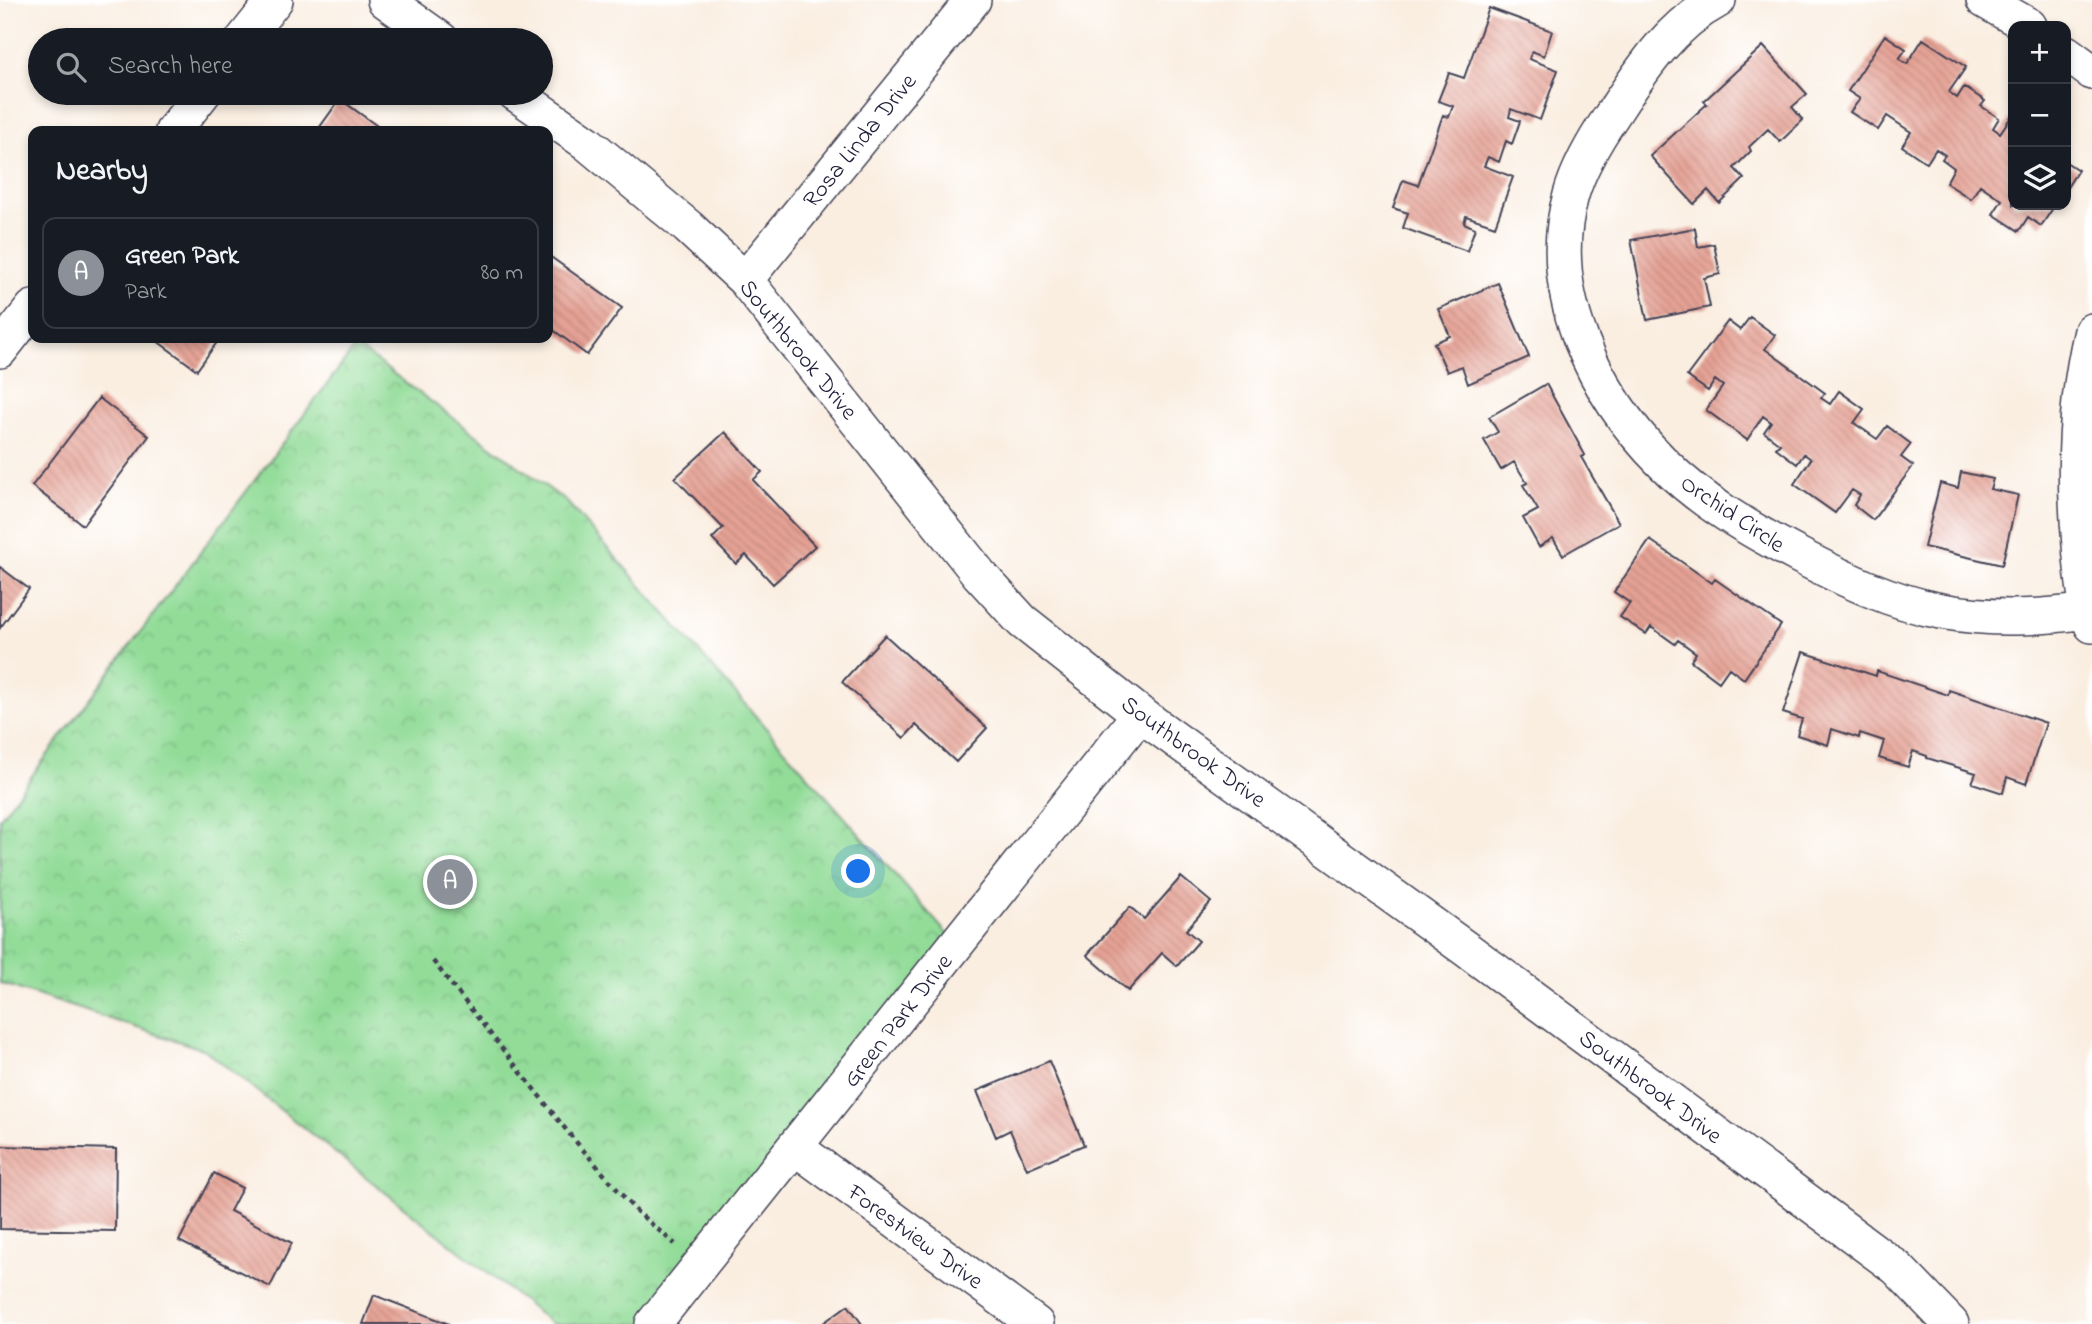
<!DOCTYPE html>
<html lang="en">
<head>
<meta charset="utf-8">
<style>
	:root { --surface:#171b24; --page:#20242c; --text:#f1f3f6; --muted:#9ea1a6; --line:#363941; --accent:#8c9099 }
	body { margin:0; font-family:"Indie Flower",sans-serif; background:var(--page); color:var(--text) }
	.controls { position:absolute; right:21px; top:21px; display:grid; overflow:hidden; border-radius:14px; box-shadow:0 4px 10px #0003 }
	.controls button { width:63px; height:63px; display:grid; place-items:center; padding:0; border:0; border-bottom:2px solid var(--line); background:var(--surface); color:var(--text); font:35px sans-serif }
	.you { position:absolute; left:859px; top:872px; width:24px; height:24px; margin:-18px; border:5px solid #fff; border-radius:50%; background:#1a73e8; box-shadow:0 0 0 10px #1a73e833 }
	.badge { display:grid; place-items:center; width:46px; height:46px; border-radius:50%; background:var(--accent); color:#fff; font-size:23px; font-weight:700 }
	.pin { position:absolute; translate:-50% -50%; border:4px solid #fff; box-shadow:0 2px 7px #0006 }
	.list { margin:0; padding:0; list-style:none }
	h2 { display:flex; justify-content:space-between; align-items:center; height:91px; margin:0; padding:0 28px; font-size:30px }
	h2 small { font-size:23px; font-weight:400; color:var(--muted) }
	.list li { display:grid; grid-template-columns:46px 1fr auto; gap:21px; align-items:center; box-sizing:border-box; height:112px; margin:0 14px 14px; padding:0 14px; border:2px solid var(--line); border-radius:14px }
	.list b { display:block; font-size:26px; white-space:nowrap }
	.list p { margin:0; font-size:23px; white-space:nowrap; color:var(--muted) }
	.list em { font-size:23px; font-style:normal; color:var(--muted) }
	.icon { flex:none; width:38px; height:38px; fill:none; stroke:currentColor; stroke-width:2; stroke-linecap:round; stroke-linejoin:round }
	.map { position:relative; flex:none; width:2092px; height:1324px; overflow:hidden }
	.search { position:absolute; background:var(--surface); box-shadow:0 4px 10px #0003; left:28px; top:28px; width:525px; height:77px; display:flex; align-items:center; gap:18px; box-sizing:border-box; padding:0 24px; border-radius:38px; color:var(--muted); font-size:26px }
	.panel { position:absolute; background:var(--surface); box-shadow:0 4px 10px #0003; left:28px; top:126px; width:525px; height:217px; border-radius:14px }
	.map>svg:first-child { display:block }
	.park { fill:url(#park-crowns); stroke:#5a7f6a; stroke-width:2 }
	.building { fill:url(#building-back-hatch) }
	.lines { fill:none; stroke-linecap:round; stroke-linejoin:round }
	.street-casing { stroke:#424154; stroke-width:38 }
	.path { stroke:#424154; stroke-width:4.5; stroke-dasharray:5 5; stroke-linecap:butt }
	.street { stroke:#fff; stroke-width:35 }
	.labels { text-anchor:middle; stroke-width:5; stroke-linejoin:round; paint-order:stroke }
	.street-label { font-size:24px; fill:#22223b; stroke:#fff }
</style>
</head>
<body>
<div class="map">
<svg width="2092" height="1324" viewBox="0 0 2092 1324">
	<defs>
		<pattern id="park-crowns" width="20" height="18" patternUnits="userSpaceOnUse" patternTransform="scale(1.75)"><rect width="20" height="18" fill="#92dc98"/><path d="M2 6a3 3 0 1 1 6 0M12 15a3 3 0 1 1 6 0" fill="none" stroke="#7ebc84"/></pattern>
		<pattern id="building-back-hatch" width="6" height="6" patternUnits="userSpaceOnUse" patternTransform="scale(1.75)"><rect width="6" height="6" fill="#e5a194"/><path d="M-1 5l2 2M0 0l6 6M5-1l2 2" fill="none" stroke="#c48a80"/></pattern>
	</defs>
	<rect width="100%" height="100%" fill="#fff"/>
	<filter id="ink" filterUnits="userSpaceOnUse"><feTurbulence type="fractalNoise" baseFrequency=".0143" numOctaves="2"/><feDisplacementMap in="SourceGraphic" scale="14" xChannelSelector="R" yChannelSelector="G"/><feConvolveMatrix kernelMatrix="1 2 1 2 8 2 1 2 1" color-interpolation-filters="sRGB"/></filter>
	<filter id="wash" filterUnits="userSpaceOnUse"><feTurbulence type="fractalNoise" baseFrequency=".00686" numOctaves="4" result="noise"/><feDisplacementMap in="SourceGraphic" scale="28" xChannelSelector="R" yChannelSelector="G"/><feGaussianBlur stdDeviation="1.57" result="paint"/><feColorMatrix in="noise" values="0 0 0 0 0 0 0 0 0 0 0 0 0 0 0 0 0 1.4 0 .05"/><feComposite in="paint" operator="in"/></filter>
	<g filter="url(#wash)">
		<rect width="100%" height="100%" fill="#faeee1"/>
		<!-- park -->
		<path class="park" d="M356,346L567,502L957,945L653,1324H552L205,1050L0,983V818Z"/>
		<g id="blocks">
			<!-- building -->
			<path class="building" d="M1489,8L1552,31L1544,56L1532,51L1529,59L1558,70L1540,120L1511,109L1509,117L1520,121L1512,144L1506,141L1499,162L1488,157L1484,166L1513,177L1495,226L1466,216L1464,223L1475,228L1467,251L1403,228L1408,213L1393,208L1403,180L1418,185L1443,115L1449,117L1453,106L1438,101L1449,73L1464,78Z
				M1885,35L1906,49L1899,59L1907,64L1923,39L1966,67L1949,92L1957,98L1964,87L1985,101L1981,106L1999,118L1993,128L2000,133L2013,114V205H2055L2041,226L2028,217L2019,231L1993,214L2002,200L1980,185L1971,199L1946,183L1954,168L1942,159L1945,155L1936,149L1927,163L1902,146L1911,132L1887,116L1878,130L1850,112L1860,99L1848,91Z
				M1763,46L1807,94L1792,107L1803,120L1780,142L1768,129L1749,147L1751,151L1734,168L1744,179L1719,203L1708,190L1694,204L1650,156L1707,104L1704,101Z
				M340,99L384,131H317Z
				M2066,162L2078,170L2066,189Z
				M1695,228L1698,247L1714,244L1720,274L1704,278L1710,307L1647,320L1631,240Z
				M548,255L622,308L587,355L548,326Z
				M1498,283L1529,357L1468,384L1462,366L1447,372L1434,343L1450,336L1438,309Z
				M1750,317L1775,335L1765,349L1825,393L1821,398L1830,404L1839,391L1864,409L1854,423L1877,439L1887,426L1911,444L1901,457L1913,466L1873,520L1854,505L1860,495L1852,490L1835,513L1794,484L1811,459L1804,454L1797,464L1776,448L1780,444L1764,432L1771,422L1763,416L1747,440L1706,410L1723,386L1715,380L1708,391L1687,376L1728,321L1740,330Z
				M153,338H220L197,370Z
				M1546,384L1585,455L1581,457L1619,523L1563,555L1553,538L1539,547L1523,518L1538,510L1523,485L1527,483L1514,462L1501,470L1484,440L1498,432L1489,417Z
				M99,398L149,436L83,525L32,486Z
				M725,432L762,472L753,480L815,546L773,584L746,555L736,564L712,539L723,528L675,478Z
				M1961,472L1993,479L1990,489L2018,495L2002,565L1924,547L1940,483L1958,488Z
				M1650,540L1712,583L1715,579L1781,625L1744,679L1729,668L1719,682L1691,661L1696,653L1678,640L1675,644L1651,627L1646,634L1620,617L1630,603L1614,592Z
				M0,567L29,589L0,628Z
				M885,635L987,728L956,762L916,725L904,738L842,682Z
				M1803,652L1876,676L1877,671L1948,695L1949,690L2046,723L2026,784L2007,777L2003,793L1972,783L1976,773L1927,758V756L1913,751L1908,767L1879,758L1884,741L1860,733L1859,738L1832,729L1828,745L1797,735L1802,719L1783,713Z
				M1181,877L1211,902L1186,930L1199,941L1177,966L1162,953L1128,991L1087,955L1130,907L1144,919Z
				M1049,1061L1084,1145L1027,1169L1010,1130L996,1137L977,1091Z
				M0,1146L116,1149L115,1231L0,1229Z
				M214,1173L242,1188L230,1211L292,1243L270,1287L179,1241Z
				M374,1295L449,1324H363Z
				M848,1305L862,1324H822Z"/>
		</g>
	</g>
	<g filter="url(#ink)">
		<use href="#blocks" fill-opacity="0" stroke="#424154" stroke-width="2"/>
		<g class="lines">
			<defs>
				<path id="street" d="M385,0L441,40
					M1718,0C1669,26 1641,71 1612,115C1595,140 1579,167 1571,195C1543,292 1596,396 1663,463C1701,502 1751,530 1798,555C1842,578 1891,602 1941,611C1992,620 2037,618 2088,611
					M1984,0L2029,26
					M243,40L275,0
					M2066,53L2092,72
					M515,93L587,143L688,227L745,280L979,574L1022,621L1140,714L1466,949L1897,1268L1951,1324
					M173,131L203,93
					M745,280L973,0
					M2092,331C2075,402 2073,472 2080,545C2082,572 2085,599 2092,625
					M0,350L33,308
					M796,1148L1036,1324
					M653,1324L1140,714"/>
			</defs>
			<!-- street casing -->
			<use href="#street" class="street-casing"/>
			<!-- path -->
			<path class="path" d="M433,961L571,1136L635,1210L675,1244"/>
			<!-- street -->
			<use href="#street" class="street"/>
		</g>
	</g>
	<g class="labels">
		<!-- street labels -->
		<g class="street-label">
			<text transform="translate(859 140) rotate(-51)" y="8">Rosa Linda Drive</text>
			<text transform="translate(799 349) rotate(51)" y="8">Southbrook Drive</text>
			<text transform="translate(1733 513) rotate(34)" y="8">Orchid Circle</text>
			<text transform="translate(1194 751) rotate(36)" y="8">Southbrook Drive</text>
			<text transform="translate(897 1020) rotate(-52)" y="8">Green Park Drive</text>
			<text transform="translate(1651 1086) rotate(37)" y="8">Southbrook Drive</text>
			<text transform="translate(916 1236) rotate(36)" y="8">Forestview Drive</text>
		</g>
	</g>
</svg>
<div class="controls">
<button>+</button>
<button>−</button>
<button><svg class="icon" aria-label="layers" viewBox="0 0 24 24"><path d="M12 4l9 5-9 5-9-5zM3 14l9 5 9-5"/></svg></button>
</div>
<div class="you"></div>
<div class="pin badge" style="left:450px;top:882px">A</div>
<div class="search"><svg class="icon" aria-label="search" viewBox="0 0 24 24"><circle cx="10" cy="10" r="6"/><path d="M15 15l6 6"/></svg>Search here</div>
<section class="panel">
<h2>Nearby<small></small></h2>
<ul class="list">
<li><span class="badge">A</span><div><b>Green Park</b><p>Park</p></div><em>80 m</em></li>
</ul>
</section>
</div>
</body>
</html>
